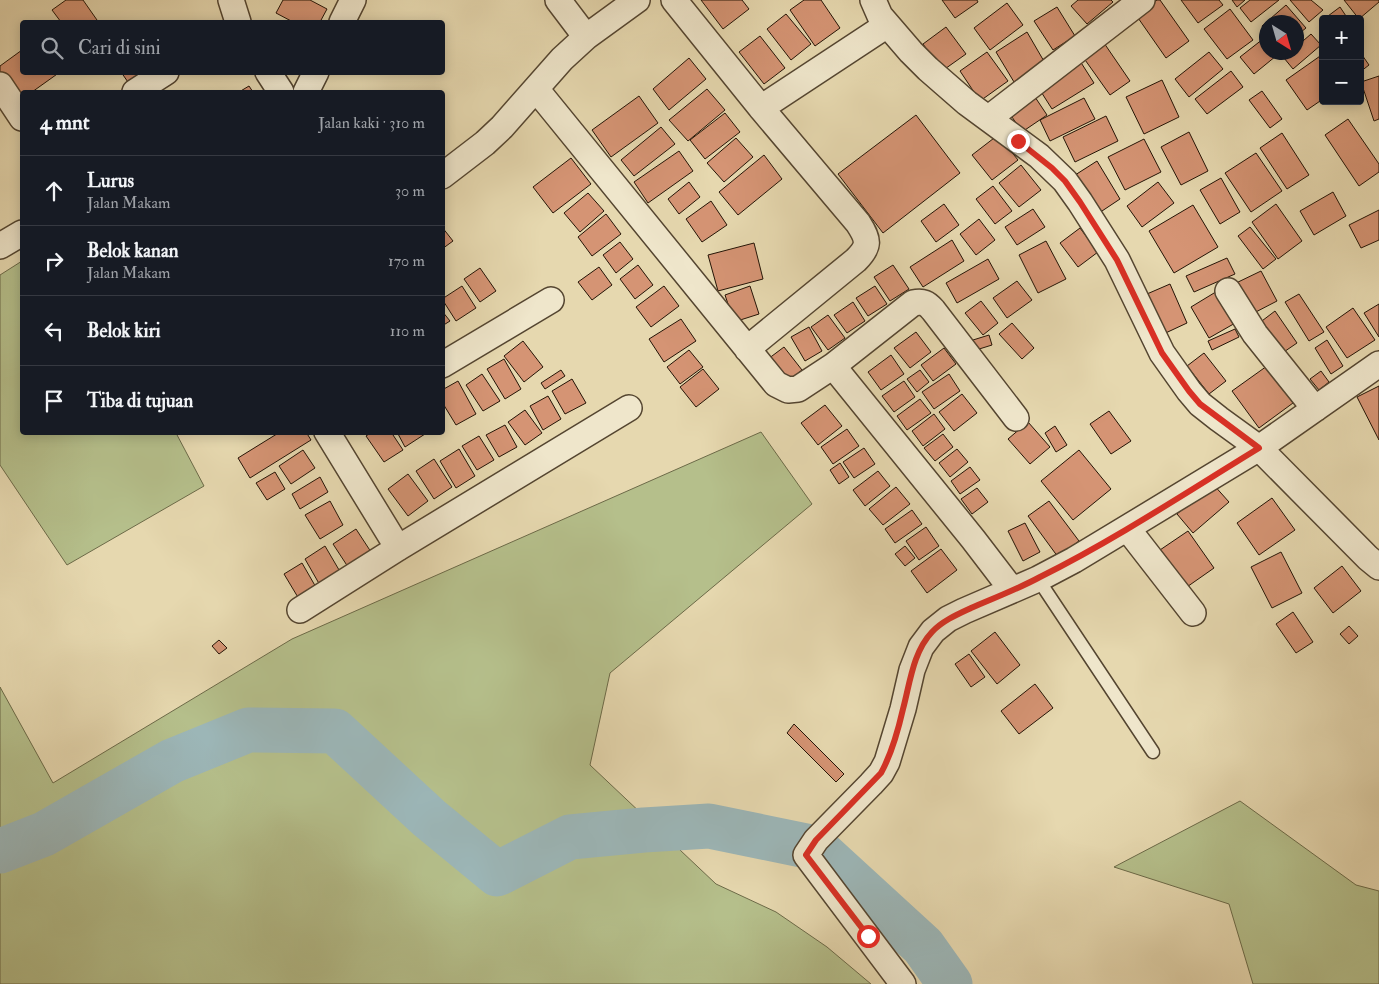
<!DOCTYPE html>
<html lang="id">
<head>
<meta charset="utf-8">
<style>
	:root { --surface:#171b24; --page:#242831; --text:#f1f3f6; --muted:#9ea1a6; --line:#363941 }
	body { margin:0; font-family:"IM FELL Double Pica",serif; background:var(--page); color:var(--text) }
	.controls { position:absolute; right:15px; top:15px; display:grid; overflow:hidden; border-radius:5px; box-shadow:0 2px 12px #0003 }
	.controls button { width:45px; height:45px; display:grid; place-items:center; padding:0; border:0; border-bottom:1px solid var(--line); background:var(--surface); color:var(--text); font:25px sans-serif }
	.compass { position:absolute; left:1259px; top:15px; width:45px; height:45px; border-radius:50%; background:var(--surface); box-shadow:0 2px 12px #0003; rotate:143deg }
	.stop { position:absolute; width:15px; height:15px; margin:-11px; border:4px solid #d93025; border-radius:50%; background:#fff }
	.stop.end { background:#d93025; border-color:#fff; box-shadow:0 1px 5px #0008 }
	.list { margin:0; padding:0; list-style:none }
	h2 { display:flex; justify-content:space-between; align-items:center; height:65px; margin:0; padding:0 20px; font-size:21px }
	h2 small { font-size:16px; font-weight:400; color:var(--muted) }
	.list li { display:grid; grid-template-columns:32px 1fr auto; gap:15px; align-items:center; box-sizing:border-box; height:70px; padding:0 20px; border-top:1px solid var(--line) }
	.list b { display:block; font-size:19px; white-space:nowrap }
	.list p { margin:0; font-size:16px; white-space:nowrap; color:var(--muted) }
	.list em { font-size:16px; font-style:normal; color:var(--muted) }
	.icon { flex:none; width:28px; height:28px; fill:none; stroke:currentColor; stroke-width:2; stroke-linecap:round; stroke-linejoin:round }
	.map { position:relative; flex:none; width:1379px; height:984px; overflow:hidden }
	.search { position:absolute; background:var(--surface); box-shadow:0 2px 12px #0003; left:20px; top:20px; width:425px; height:55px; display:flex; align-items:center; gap:12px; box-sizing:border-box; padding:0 18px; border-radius:5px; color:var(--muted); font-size:19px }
	.panel { position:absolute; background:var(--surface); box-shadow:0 2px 12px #0003; left:20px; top:90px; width:425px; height:345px; border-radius:5px }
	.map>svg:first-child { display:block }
	.green { fill:#b5bf8b; stroke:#6c6a48 }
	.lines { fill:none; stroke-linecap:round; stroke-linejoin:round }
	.river { stroke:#9cb6b7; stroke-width:45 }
	.building { fill:#d59474; stroke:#241406 }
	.lane-casing { stroke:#544530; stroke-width:15 }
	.street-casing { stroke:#544530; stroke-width:28 }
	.lane { stroke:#efe6cb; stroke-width:12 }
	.street { stroke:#efe6cb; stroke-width:25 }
	.route { stroke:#d93025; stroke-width:6 }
</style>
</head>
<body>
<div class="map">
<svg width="1379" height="984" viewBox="0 0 1379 984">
	<rect width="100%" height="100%" fill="#e6d8af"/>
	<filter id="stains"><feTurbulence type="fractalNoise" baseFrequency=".004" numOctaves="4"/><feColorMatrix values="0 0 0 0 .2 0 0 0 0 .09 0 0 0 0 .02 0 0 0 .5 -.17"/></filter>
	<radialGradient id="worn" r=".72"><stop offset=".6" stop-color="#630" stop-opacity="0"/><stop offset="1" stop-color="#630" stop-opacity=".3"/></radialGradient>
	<!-- green -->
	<path class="green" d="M22,261V432L176,433L204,486L67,565L0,465V275Z
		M761,432L812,504L610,673L590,765L716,884L776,912L827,947L871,984H0V687L53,783L292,639Z
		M1240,801L1356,885L1379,891V984H1253L1229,904L1114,867Z"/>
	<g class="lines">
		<!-- river -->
		<path class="river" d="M0,851L44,834L172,761L248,730L335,731L429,818L497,874L570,837L644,830L709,826L816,848L923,946L950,984"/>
	</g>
	<!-- building -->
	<path class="building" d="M66,0H83L97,20L94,22H61L52,10Z
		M283,0H310L327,9L320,22H293L276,13Z
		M701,0H742L749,9L723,29Z
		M804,0H821L840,28L815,46L790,10Z
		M942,0H977L978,2L955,18Z
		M1078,0H1111L1113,2L1087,24L1071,6Z
		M1157,0H1160L1189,41L1166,58L1136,15Z
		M1181,0H1219L1223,5L1198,23Z
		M1232,0H1245L1237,7Z
		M1250,0H1279L1251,22L1240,8Z
		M1290,0H1311L1323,10L1309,22Z
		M1344,0H1379V2L1359,19Z
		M1007,3L1023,25L990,50L974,28Z
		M1286,5L1306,28L1296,36V22H1266V32L1262,26Z
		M1057,7L1075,36L1053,50L1034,21Z
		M1340,7L1348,19H1324Z
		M1230,9L1253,40L1227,59L1204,29Z
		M786,14L811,44L791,60L767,29Z
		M946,27L966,54L942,71L923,44Z
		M1027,32L1045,63L1014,82L996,52Z
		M1311,34L1321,45L1293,69L1284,58L1290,52H1296V47Z
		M760,36L785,68L764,84L739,52Z
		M1263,39L1266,43V52H1274L1276,56L1254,74L1240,57Z
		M1104,43L1130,81L1110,95L1083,57Z
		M22,50V72H60L32,92H22V99L0,80V66Z
		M987,52L1008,81L980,101L960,71Z
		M1209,52L1223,69L1189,97L1175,79Z
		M1360,52L1369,65L1360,72Z
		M1323,54V99L1307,110L1286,80Z
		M689,58L706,79L669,110L653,89Z
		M1080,61L1094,83L1052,109L1038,87Z
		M1231,71L1243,87L1207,114L1195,99Z
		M121,72H147L130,85Z
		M1379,76V119L1374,121L1361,82Z
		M1162,80L1179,117L1144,134L1126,97Z
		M249,86L253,92H239Z
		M707,89L725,110L688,141L669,120Z
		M1262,91L1282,119L1270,128L1249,100Z
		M1033,94L1047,115L1022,132L1008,111Z
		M639,96L658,123L611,157L592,130Z
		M1084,98L1095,119L1050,141L1040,120Z
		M725,113L740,132L705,159L690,140Z
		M916,115L960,173L883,233L838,174Z
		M1106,116L1118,141L1075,162L1063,137Z
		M1348,119L1379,164V172L1359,186L1325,135Z
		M661,127L675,144L634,176L621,160Z
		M1189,132L1208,171L1181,185L1161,147Z
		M1282,133L1309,175L1287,189L1260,148Z
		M998,135L1018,160L992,180L972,155Z
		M736,138L753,157L724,182L707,163Z
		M1144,139L1161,172L1125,190L1108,157Z
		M679,151L693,171L648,203L634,182Z
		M1256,153L1282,191L1251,212L1225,173Z
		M764,155L782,179L738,215L719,192Z
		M571,158L591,184L553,213L533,187Z
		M1097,161L1120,199L1096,215L1072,177Z
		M1021,165L1041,190L1019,207L999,183Z
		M1221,178L1240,212L1220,224L1200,190Z
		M689,182L700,197L679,214L668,199Z
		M1158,182L1174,203L1142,227L1127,206Z
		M993,186L1012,211L995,224L976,199Z
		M1333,192L1346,216L1314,235L1300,211Z
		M588,193L604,211L580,232L564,213Z
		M711,201L727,225L702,242L686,219Z
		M944,204L959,225L936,242L921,221Z
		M1276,204L1302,241L1278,259L1252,222Z
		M1193,205L1218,247L1174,273L1149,231Z
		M1033,209L1045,227L1017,245L1005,227Z
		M1379,210V240L1361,248L1349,225Z
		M606,214L621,234L592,256L578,237Z
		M979,219L995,240L976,255L960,234Z
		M442,227L453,241L442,249Z
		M1250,227L1276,259L1263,269L1238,236Z
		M1080,228L1098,252L1078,267L1060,243Z
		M952,240L964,261L923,287L910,267Z
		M1046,241L1066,279L1038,293L1019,255Z
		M620,242L633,259L616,273L603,255Z
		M754,243L763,279L718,291L708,255Z
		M1227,258L1235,274L1194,292L1186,276Z
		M988,259L999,279L957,303L946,283Z
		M638,265L653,285L635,299L620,279Z
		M893,265L909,289L890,301L874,277Z
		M599,267L612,285L592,300L578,282Z
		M480,268L496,291L480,302L464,279Z
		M1261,271L1277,301L1250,315L1234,284Z
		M1017,281L1032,300L1007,318L993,298Z
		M1170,284L1187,323L1157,337L1140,297Z
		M462,286L476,308L456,321L442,299Z
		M664,286L679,306L651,327L636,307Z
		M750,286L759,314L734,322L725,295Z
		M875,286L887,304L868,316L856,298Z
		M1219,290L1237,322L1209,338L1191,307Z
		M1299,294L1324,332L1309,341L1285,302Z
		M981,301L998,323L983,335L965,313Z
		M853,302L865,321L847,333L834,315Z
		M1379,304V337L1364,313Z
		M1353,308L1375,340L1347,358L1326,327Z
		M442,311L450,321L442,326Z
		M1275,311L1297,343L1275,358L1254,327Z
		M828,315L845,338L828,350L811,327Z
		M681,319L696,341L664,362L649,339Z
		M1012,323L1034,348L1022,359L999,334Z
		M809,327L822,351L805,361L791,337Z
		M1235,329L1239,337L1212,350L1208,341Z
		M916,332L931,352L910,368L894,348Z
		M989,335L992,345L976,350L973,340Z
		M1327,340L1343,366L1331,374L1315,348Z
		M523,341L543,367L524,382L504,356Z
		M784,347L802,370L786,383L768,359Z
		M944,348L956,364L933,381L921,365Z
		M689,350L703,367L680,384L667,367Z
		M1204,353L1226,381L1209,394L1187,366Z
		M891,355L904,374L881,390L868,372Z
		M504,359L521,389L505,399L487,369Z
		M1267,366L1293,403L1259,428L1232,391Z
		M703,369L719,389L696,407L680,387Z
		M561,370L565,376L545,389L541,383Z
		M920,370L929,382L917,392L907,379Z
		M1321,371L1329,382L1319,390L1310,379Z
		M482,374L500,401L483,411L466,385Z
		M949,374L960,391L934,409L922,392Z
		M572,379L586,403L565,414L552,391Z
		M458,381L476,414L456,425L442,402V390Z
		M904,381L915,397L894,412L882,396Z
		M1379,386V440L1357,397Z
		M962,394L977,413L954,431L939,412Z
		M548,396L561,419L543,430L530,406Z
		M920,399L931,413L907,430L897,416Z
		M825,405L842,426L818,445L801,423Z
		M525,410L542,433L525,445L508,422Z
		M1109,411L1131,441L1111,454L1090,424Z
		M934,414L945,429L923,446L912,431Z
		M1028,422L1050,447L1030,464L1008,439Z
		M505,425L517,447L499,457L486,435Z
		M1055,426L1067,445L1056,452L1045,433Z
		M847,429L859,446L833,464L821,447Z
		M280,432H306L311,440L250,478L238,458Z
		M372,432H391L403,450L384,462L366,436Z
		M397,432H424L425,434L405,447Z
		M943,434L953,447L935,461L924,448Z
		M479,436L494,460L477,470L462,446Z
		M864,448L875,464L854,478L843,462Z
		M459,449L475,476L456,488L440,461Z
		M957,449L968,462L950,477L939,463Z
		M303,450L315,468L291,484L279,466Z
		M1079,450L1111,489L1073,520L1041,481Z
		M434,459L452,487L434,499L416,471Z
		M840,463L849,477L839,484L830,470Z
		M970,467L980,480L960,494L951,481Z
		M878,471L890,486L865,506L853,490Z
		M275,472L285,489L267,500L256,483Z
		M408,474L428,501L408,516L388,489Z
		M320,477L328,492L300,509L292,494Z
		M1212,483L1229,502L1193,533L1177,514Z
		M896,487L910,504L883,525L869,509Z
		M977,488L988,502L972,514L961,499Z
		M1272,498L1295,530L1259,555L1237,523Z
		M330,501L343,525L320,539L305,515Z
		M1049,501L1079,541L1058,557L1028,516Z
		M912,510L922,524L895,543L885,529Z
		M1025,523L1040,552L1023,561L1008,531Z
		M926,527L939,546L919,560L906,541Z
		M356,529L373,555L350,570L333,544Z
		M1188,531L1214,568L1184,589L1157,552Z
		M325,546L342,575L321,587L305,559Z
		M905,546L915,558L905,566L895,554Z
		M941,549L957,570L927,593L911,571Z
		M1281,552L1302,593L1272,608L1251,567Z
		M302,563L317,589L299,599L284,574Z
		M1342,566L1361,591L1333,613L1314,588Z
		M1293,612L1313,642L1296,653L1276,624Z
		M1349,626L1358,636L1349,644L1340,634Z
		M995,632L1020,665L997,684L971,651Z
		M219,640L227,648L219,654L212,646Z
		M969,654L985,677L971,687L955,664Z
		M1035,684L1053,708L1019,734L1001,711Z
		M794,724L844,774L836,782L787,733Z"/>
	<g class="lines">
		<defs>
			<path id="lane" d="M1038,579L1153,752"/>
			<path id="street" d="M231,0L238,22
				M558,0L586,37
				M674,0L761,108L858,223C869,240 870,246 856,260L747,349
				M873,0L880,16L911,52L928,69L967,103L1039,156L1065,181L1080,202L1117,260L1162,353L1189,391L1200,404L1219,419L1259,448L1368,558L1379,567
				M342,22L353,0
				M268,72L281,92
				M0,85L22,118
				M536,89L776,384L788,390L798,389L833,366L913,303C923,301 927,303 933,310L1016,418
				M135,92L166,72
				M306,92L316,72
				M761,108L887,25
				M989,118L1142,0
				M442,176L485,143L502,127L562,59L586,37L637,0
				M0,246L22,233
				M1228,291L1255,334L1315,409
				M442,365L551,300
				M833,366L973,539L1012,590
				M327,432L398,548
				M1127,528L1193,613
				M300,610L398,548L629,408
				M903,984L806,855L816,840L871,784L881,773L887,762L903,709L912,670L921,647L933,631L948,619L964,611L1038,579L1074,560L1127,528L1259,448L1379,364"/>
		</defs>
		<!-- lane casing -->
		<use href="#lane" class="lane-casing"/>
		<!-- street casing -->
		<use href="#street" class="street-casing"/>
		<!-- lane -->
		<use href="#lane" class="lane"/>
		<!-- street -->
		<use href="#street" class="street"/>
	</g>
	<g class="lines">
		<!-- route -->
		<path class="route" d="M868,936L806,855L816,840L881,773C892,753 898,731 903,709C910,683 913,652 932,632C942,621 958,614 971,608C994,598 1018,589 1040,577C1116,539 1187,492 1259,448L1200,404L1189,391L1162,353L1117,260L1080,202L1065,181L1052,168L1018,141"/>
	</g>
	<rect width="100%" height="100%" filter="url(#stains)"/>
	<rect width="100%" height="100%" fill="url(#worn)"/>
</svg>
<div class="controls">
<button>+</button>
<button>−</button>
</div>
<svg class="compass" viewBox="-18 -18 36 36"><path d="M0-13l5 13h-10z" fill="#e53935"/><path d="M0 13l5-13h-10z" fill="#9ea1a6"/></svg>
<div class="stop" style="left:868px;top:936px"></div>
<div class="stop end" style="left:1018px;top:141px"></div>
<div class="search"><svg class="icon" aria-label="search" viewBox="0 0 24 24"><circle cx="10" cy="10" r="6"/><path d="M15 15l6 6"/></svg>Cari di sini</div>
<section class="panel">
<h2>4 mnt<small>Jalan kaki · 310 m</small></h2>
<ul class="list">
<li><svg class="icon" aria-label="ahead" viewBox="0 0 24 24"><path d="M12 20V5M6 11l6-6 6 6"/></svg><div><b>Lurus</b><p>Jalan Makam</p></div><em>30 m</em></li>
<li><svg class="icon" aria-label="right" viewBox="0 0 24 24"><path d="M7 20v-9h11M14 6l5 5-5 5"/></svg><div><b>Belok kanan</b><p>Jalan Makam</p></div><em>170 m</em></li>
<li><svg class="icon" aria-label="left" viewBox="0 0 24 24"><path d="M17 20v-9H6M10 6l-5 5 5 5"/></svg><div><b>Belok kiri</b></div><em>110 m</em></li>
<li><svg class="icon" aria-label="arrive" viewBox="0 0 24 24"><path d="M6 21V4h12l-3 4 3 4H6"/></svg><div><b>Tiba di tujuan</b></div></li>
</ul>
</section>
</div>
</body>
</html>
